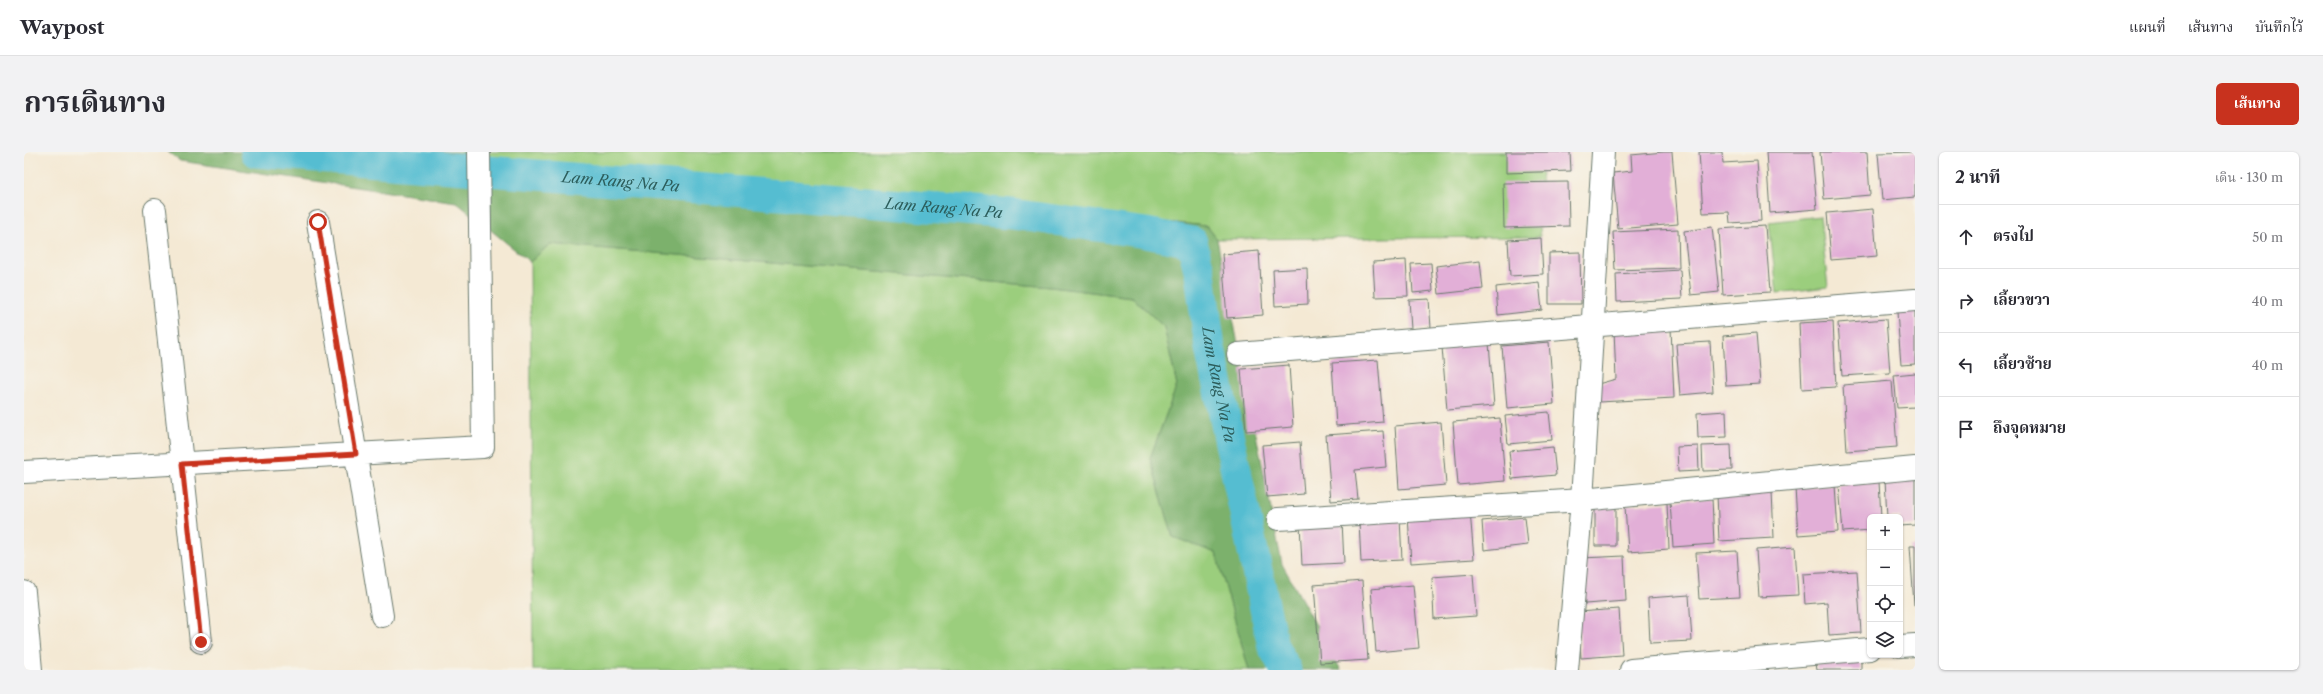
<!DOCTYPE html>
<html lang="th">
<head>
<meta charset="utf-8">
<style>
	:root { --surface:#fff; --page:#f2f2f3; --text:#2b2b33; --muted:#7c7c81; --line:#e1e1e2; --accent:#c8321e }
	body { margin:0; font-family:"Libre Caslon Text","Noto Serif Thai",serif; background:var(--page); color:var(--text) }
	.controls { position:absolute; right:12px; bottom:12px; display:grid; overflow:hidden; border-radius:6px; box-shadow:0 1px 3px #0004 }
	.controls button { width:36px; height:36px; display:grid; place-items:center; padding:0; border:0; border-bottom:1px solid var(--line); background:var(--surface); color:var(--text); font:20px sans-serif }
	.stop { position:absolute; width:12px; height:12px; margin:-9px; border:3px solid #c8321e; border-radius:50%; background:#fff }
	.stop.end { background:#c8321e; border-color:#fff; box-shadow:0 1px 4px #0008 }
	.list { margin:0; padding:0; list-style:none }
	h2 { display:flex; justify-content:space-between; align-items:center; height:52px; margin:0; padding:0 16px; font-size:17px }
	h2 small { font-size:13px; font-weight:400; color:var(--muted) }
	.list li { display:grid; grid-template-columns:26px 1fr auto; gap:12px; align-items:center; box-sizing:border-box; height:64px; padding:0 16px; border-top:1px solid var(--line) }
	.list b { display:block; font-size:15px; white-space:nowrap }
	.list em { font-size:13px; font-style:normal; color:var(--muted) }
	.icon { flex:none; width:22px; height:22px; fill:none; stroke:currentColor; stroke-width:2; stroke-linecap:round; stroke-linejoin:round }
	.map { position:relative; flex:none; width:1891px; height:518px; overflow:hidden; border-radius:6px }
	header { display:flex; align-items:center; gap:24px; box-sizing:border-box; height:56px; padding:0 20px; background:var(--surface); border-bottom:1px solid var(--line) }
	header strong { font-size:19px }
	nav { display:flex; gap:22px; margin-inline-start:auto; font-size:14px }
	.intro { display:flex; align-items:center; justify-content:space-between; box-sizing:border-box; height:96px; padding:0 24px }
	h1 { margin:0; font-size:28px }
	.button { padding:10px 18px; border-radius:6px; background:var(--accent); color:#fff; font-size:14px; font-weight:700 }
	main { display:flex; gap:24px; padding:0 24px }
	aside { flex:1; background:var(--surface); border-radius:6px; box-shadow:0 1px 3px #0004 }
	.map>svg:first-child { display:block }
	.green { fill:#9bce7d; stroke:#5d8658 }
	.forest { fill:#7cb16c; stroke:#4e7750 }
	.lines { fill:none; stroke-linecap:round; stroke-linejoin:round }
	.canal { stroke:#54bdd1; stroke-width:31 }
	.building { fill:#e2afd7 }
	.minor-casing { stroke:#6a796c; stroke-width:24 }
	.minor { stroke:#fff; stroke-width:22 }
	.route { stroke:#c8321e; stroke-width:5 }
	.labels { text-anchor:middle; stroke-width:3.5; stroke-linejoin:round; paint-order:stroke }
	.water-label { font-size:15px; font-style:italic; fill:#2c5d5b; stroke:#f7f3e8 }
</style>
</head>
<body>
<header>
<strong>Waypost</strong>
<nav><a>แผนที่</a><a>เส้นทาง</a><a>บันทึกไว้</a></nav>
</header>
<div class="intro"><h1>การเดินทาง</h1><a class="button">เส้นทาง</a></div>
<main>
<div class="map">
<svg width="1891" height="518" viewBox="0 0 1891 518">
	<rect width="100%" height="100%" fill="#f7f3e8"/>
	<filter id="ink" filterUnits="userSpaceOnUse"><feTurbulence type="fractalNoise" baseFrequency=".025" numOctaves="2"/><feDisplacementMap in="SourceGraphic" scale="8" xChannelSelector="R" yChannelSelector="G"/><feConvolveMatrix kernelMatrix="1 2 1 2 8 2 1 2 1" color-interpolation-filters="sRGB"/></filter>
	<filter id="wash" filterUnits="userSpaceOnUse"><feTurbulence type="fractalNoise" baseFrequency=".012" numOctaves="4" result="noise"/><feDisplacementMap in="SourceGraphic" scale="16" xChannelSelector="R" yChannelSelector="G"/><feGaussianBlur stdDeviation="0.9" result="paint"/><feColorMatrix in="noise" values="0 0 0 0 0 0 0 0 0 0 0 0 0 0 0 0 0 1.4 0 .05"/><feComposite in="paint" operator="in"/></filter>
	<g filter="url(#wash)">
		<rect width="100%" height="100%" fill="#f4e9d4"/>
		<!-- green -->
		<path class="green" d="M420,0H1518L1516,85L1193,87L1183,74Z
			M1796,64L1804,135L1753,141L1745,70Z
			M526,92L1027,135L1108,145L1140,175L1153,233L1126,306L1149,385L1192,401L1225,518H509L506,110Z"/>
		<!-- forest -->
		<path class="forest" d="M144,0H420L1183,74L1193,87L1258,412L1317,518H1225L1192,401L1149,385L1126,306L1153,233L1140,175L1108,145L1027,135L526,92L506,110L432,50L156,9Z"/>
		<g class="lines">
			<!-- canal -->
			<path class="canal" id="s1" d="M232,0L988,62L1122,81L1168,90L1176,122L1186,196L1249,494L1262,518"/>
		</g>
		<g id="blocks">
			<!-- building -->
			<path class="building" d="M1482,0H1546L1547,19L1482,21Z
				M1640,0H1648L1654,72L1594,77L1589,21L1608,19L1607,3Z
				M1675,0H1698L1699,11L1733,9L1737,69L1706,71L1705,60L1679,61Z
				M1742,0H1788L1793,57L1746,61Z
				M1796,0H1843L1846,43L1800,47Z
				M1891,0V45L1858,48L1854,1Z
				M1544,30L1545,74L1480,76L1479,31Z
				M1849,57L1853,104L1807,108L1803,61Z
				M1741,74L1746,140L1699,143L1695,77Z
				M1688,75L1695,140L1667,143L1660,79Z
				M1654,77L1655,116L1591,118L1589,80Z
				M1517,86L1519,122L1486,124L1484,88Z
				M1235,99L1239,163L1203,166L1198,102Z
				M1556,100L1557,152H1525V101Z
				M1382,108L1384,144L1351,145L1349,110Z
				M1456,109L1459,137L1415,142L1412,114Z
				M1407,111L1409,139L1389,141L1387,112Z
				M1283,116L1284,152L1251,154L1249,118Z
				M1656,118L1658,147L1593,150L1592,122Z
				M1515,130L1518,158L1474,163L1472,135Z
				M1405,147L1407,176L1387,177L1385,148Z
				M1891,159V212L1877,213L1873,160Z
				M1862,167L1866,221L1818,224L1814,171Z
				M1809,169L1812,235L1778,237L1775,171Z
				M1647,176L1650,246L1575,250L1574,232L1592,227L1590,178Z
				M1732,181L1736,232L1702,234L1699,184Z
				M1525,190L1530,252L1483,256L1478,194Z
				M1686,190L1689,240L1656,243L1652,192Z
				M1465,191L1470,254L1423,258L1418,195Z
				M1354,208L1359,270L1312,274L1308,211Z
				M1265,213L1269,275L1222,279L1217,217Z
				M1891,221V255L1873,256L1870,223Z
				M1868,229L1873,295L1823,299L1819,233Z
				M1702,259L1703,285L1674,286L1673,261Z
				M1525,260L1528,288L1484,292L1481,264Z
				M1476,266L1481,329L1434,333L1429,270Z
				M1417,270L1422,333L1375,337L1371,274Z
				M1359,279L1362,315L1331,318L1334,347L1307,349L1302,283Z
				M1276,290L1280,342L1243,345L1238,293Z
				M1707,293L1708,318L1679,319L1678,294Z
				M1674,294L1675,319L1654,320L1653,295Z
				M1529,295L1532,323L1488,327L1485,299Z
				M1891,326V373L1876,374V365H1863L1861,327Z
				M1855,330L1857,365H1846V378L1819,380L1815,333Z
				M1811,333L1814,380L1774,383L1771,336Z
				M1748,340L1750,386L1695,389L1693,342Z
				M1688,346L1690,392L1649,395L1646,349Z
				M1643,351L1645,397L1604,400L1601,354Z
				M1592,356V394H1571V357Z
				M1446,359L1450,407L1387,411L1384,364Z
				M1501,365L1504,393L1460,398L1458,369Z
				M1376,366L1378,408L1337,410L1335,369Z
				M1318,369L1320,411L1278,413L1276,372Z
				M1886,394H1891V453H1890Z
				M1771,395L1774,443L1735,445L1732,398Z
				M1713,399L1716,445L1675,447L1672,401Z
				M1600,404L1602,449L1561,452L1558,406Z
				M1833,419L1837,481L1805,483L1803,450L1781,452L1779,422Z
				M1449,422L1452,464L1410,467L1408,425Z
				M1338,429L1344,508L1296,511L1290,433Z
				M1389,433L1395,496L1352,500L1347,437Z
				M1665,443L1668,489L1626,491L1624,446Z
				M1595,457L1598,503L1557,506L1554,460Z
				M1837,508V518H1793L1792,512Z"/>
		</g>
	</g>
	<g filter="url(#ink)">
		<use href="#blocks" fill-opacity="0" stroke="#6a796c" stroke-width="1"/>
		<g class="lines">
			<defs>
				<path id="minor" d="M131,58L177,490
					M294,70L358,464
					M1214,202L1891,148
					M0,320L459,295L455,0
					M1254,367L1558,348L1891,316
					M0,440L7,518
					M1876,494L1891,493
					M1543,518L1558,348L1579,0
					M1607,518L1846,497"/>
			</defs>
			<!-- minor casing -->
			<use href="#minor" class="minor-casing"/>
			<!-- minor -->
			<use href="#minor" class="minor"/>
		</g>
	</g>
	<g class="lines" filter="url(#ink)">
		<!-- route -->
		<path class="route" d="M177,490L158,312L332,302L294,70"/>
	</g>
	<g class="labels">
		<!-- water labels -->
		<g class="water-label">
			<text dy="5" stroke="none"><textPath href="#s1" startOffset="366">Lam Rang Na Pa</textPath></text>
			<text dy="5" stroke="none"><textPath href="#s1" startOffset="690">Lam Rang Na Pa</textPath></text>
			<text dy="5" stroke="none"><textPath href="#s1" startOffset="1086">Lam Rang Na Pa</textPath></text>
		</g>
	</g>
</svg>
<div class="controls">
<button>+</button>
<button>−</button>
<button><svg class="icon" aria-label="locate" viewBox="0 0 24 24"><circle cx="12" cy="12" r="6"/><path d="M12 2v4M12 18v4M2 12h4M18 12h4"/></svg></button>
<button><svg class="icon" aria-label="layers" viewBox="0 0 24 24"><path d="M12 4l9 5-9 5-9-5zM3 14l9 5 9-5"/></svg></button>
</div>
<div class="stop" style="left:294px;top:70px"></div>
<div class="stop end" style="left:177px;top:490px"></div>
</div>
<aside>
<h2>2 นาที<small>เดิน · 130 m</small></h2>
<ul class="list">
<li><svg class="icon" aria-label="ahead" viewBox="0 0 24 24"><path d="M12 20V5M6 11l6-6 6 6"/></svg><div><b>ตรงไป</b></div><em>50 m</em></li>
<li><svg class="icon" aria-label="right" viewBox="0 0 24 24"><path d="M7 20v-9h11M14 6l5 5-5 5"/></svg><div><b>เลี้ยวขวา</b></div><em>40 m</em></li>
<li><svg class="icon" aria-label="left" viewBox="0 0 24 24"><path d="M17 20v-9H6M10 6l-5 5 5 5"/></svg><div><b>เลี้ยวซ้าย</b></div><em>40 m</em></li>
<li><svg class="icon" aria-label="arrive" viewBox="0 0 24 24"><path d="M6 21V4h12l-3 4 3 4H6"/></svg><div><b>ถึงจุดหมาย</b></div></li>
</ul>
</aside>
</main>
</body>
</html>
